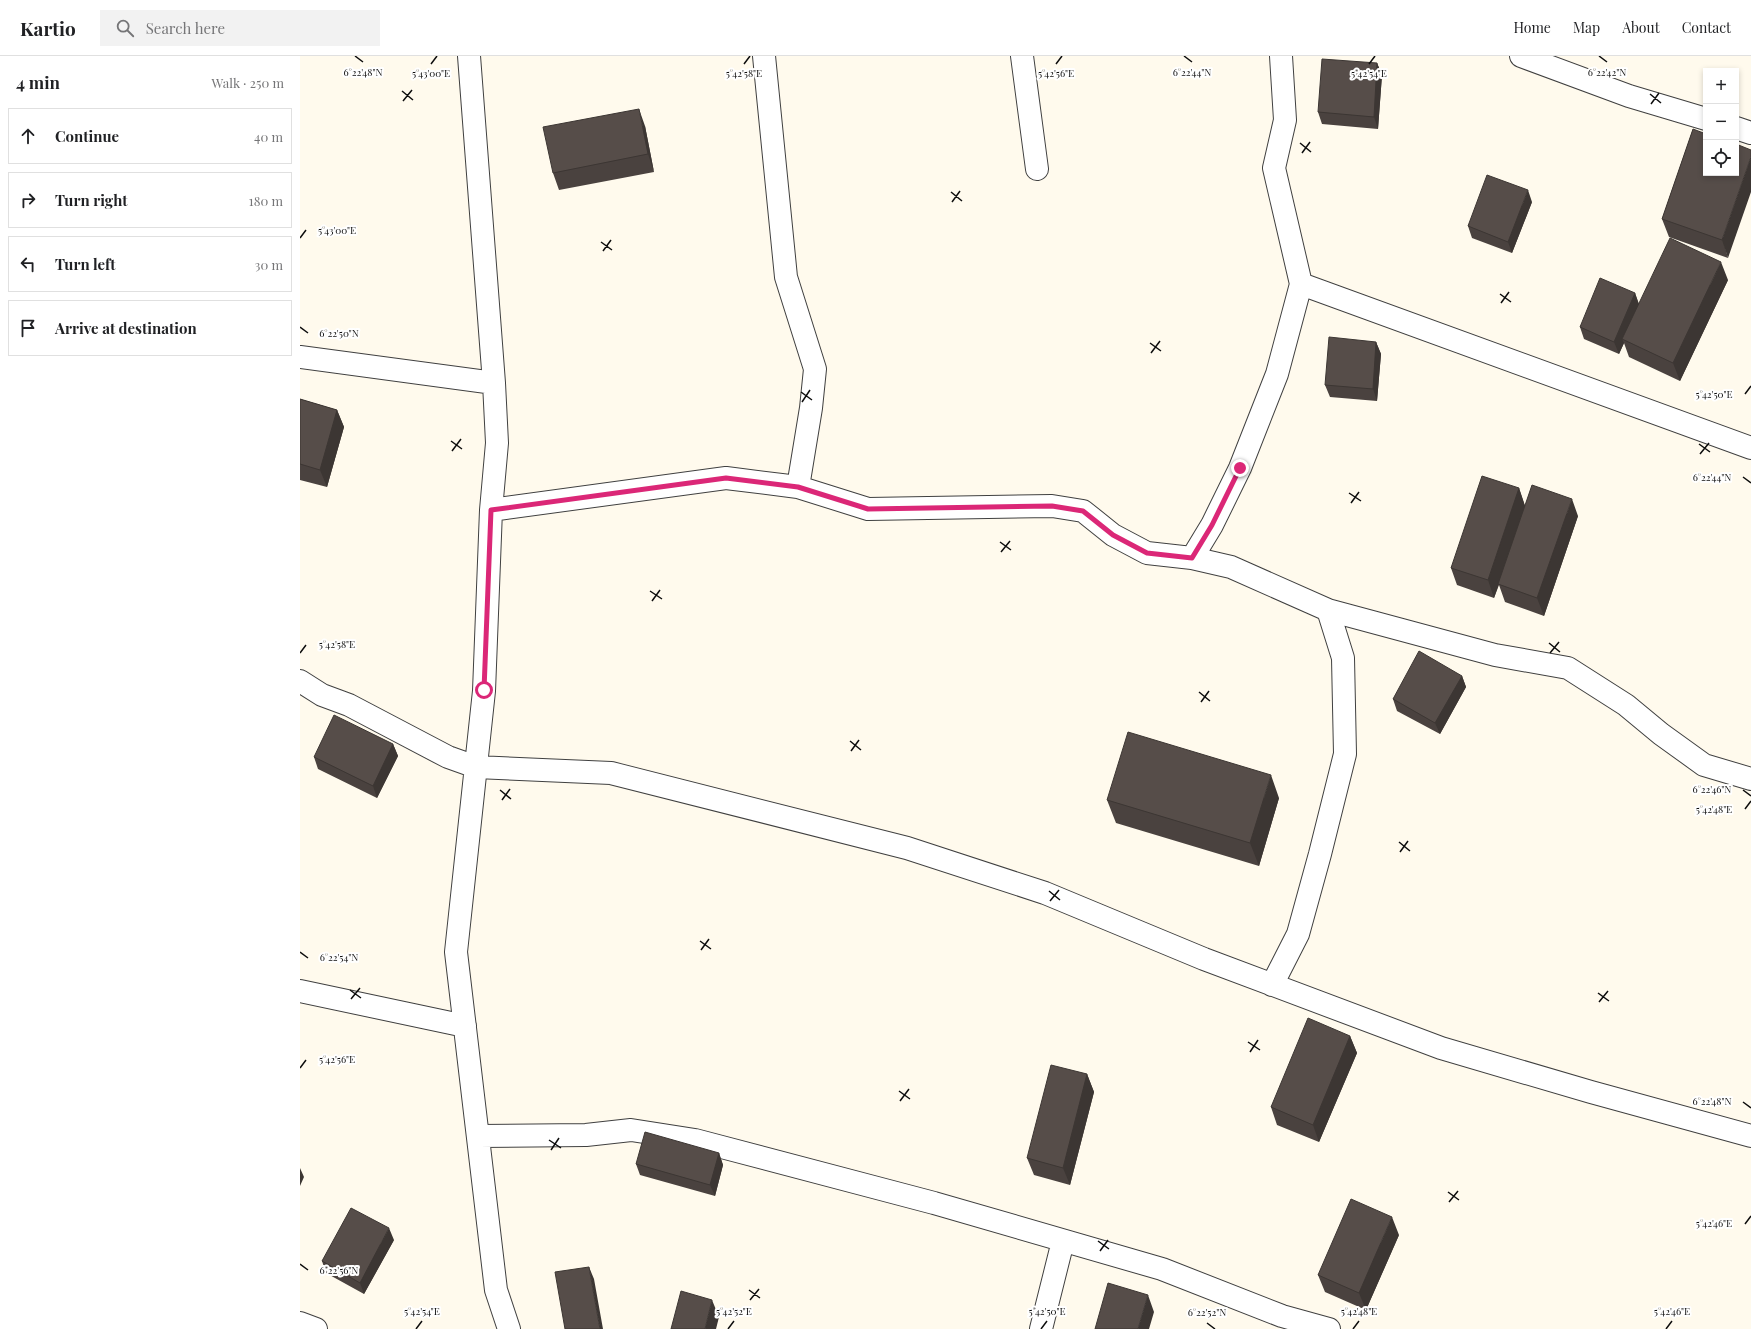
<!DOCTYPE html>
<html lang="en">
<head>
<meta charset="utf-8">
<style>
	:root { --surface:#fff; --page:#f2f2f2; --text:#202124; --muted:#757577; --line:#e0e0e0 }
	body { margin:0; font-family:"Playfair Display",serif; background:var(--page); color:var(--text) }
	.controls { position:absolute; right:12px; top:12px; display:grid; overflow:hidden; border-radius:0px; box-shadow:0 2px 6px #0003 }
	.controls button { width:36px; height:36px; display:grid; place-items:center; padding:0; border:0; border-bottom:1px solid var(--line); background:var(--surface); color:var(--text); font:20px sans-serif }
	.stop { position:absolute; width:12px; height:12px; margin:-9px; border:3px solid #db2777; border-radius:50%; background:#fff }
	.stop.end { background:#db2777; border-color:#fff; box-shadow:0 1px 4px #0008 }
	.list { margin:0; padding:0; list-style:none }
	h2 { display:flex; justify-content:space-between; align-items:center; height:52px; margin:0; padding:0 16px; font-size:17px }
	h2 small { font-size:13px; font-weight:400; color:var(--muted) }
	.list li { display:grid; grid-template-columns:26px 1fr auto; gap:12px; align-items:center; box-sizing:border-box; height:56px; margin:0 8px 8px; padding:0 8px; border:1px solid var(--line); border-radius:0px }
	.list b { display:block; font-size:15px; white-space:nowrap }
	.list em { font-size:13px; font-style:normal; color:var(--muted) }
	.icon { flex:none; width:22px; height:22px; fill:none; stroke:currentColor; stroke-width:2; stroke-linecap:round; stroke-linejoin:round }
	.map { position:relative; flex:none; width:1451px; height:1273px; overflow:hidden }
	header { display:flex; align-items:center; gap:24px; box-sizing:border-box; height:56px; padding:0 20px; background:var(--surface); border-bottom:1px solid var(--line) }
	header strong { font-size:19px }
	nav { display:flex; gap:22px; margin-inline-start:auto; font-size:14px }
	.search { width:280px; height:36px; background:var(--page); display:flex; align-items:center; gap:10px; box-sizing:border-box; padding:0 14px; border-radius:0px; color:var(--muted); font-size:15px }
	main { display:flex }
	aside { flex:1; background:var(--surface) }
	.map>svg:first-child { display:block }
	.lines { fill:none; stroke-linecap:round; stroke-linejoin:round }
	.minor-casing { stroke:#404040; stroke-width:24 }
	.minor { stroke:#fff; stroke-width:22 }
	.wall { fill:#4a423f }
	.shaded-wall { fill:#3c3633 }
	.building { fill:#564d49; stroke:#3c3633 }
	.route { stroke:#db2777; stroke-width:5 }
	.ticks { fill:none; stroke:#0d0d0d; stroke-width:1.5 }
	.ticks-label { font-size:10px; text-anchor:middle; fill:#0d0d0d; stroke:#fff; stroke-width:4; stroke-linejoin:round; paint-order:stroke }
</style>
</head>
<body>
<header>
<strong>Kartio</strong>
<div class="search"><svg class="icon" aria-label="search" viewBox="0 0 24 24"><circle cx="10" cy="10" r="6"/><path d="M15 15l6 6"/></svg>Search here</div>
<nav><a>Home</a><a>Map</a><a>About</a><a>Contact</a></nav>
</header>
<main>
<aside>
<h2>4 min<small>Walk · 250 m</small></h2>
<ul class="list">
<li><svg class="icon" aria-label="ahead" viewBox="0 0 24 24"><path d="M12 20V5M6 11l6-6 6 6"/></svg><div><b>Continue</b></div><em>40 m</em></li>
<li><svg class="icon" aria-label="right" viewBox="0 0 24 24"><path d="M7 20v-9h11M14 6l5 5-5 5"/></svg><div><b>Turn right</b></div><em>180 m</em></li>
<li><svg class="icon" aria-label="left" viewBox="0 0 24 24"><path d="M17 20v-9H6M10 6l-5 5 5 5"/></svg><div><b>Turn left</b></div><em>30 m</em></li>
<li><svg class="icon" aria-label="arrive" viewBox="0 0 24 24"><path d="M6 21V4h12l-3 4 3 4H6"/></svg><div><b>Arrive at destination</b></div></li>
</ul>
</aside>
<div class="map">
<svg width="1451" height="1273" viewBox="0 0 1451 1273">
	<rect width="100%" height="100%" fill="#fffaed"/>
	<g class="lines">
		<defs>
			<path id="minor" d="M169,0L194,327L197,387L191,454L184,635L156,896L196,1234L209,1273
				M464,0L486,221L515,313L511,352L498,431
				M722,0L737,113
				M1221,0L1329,40L1406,63
				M1436,72L1451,77
				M1001,228L1451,392
				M0,301L194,327
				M191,454L426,422L498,431L568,453L752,450L783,455L813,479L847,497L892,502L931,511L1028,554L1195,599L1268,612L1326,649L1361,678L1404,709L1451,723
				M892,502L912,469L940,412L977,318L1001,228L974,112L985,64L981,0
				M0,625L22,639L49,649L148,701L176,711L311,717L607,792L745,837L904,903L1141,992L1291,1036L1451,1080
				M972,929L998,878L1020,798L1045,698L1043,602L1028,554
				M0,935L165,970
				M178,1080L286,1079L331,1074L395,1084L634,1147L862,1213L982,1260L1029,1273
				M0,1267L16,1273
				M741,1273L763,1185"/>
		</defs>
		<!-- minor casing -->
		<use href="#minor" class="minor-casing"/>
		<!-- minor -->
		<use href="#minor" class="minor"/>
	</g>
	<!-- wall -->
	<path class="wall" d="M1077,7L1082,19L1078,73L1022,68L1018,56Z
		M345,70L354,116L259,134L253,117Z
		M1393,73L1428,202L1369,181L1362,163Z
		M1232,146L1212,197L1172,182L1168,170Z
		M1428,224L1380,325L1329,301L1324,287L1319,298L1284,283L1280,271L1335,237L1339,248Z
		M1076,286L1081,298L1077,345L1030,341L1025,329Z
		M0,343L37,354L44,371L27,431L0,424Z
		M1219,432L1225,450L1278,460L1244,560L1205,546L1199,529L1194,542L1157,529L1151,512Z
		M1162,620L1166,631L1140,678L1097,655L1093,643Z
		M93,688L98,700L77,742L18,713L14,701Z
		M979,742L959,810L816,767L807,744Z
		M1050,980L1057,997L1019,1086L977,1069L971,1051Z
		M787,1018L794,1036L770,1129L734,1119L727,1102Z
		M419,1097L423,1109L415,1140L340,1119L336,1108Z
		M1099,1179L1066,1254L1025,1236L1018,1219Z
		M94,1184L64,1238L26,1217L22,1205Z"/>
	<!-- shaded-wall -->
	<path class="shaded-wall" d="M1077,7L1082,19L1078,73L1074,61Z
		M339,53L345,70L354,116L348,98Z
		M1451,101V136L1428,202L1422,184Z
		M1228,134L1232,146L1212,197L1208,186Z
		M1421,206L1428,224L1380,325L1373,307Z
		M1335,237L1339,249L1322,283L1324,287L1319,298L1314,286Z
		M1076,286L1081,298L1077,345L1073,333Z
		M37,354L44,371L27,431L20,414Z
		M1219,432L1225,450L1194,542L1188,524Z
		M1272,443L1278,460L1244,560L1237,542Z
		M1162,620L1166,631L1140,678L1135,667Z
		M93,688L98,700L77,742L73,730Z
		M971,719L979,742L959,810L950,787Z
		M1050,980L1057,997L1019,1086L1013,1069Z
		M787,1018L794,1036L770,1129L763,1112Z
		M419,1097L423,1109L415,1140L410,1129Z
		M0,1112L4,1121L0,1130Z
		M1092,1161L1099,1179L1066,1254L1059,1237Z
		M89,1172L94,1184L64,1238L60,1227Z
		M289,1211L294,1223L303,1273H300Z
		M848,1239L854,1256L849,1273H838Z
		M412,1244L419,1261L416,1273H405Z"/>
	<!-- building -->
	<path class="building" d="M1022,3L1077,7L1074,61L1018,56Z
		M339,53L348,98L253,117L243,71Z
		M1393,73L1406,78V117H1436V88L1451,94V101L1422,184L1362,163Z
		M1187,119L1228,134L1208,186L1168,170Z
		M1370,182L1421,206L1373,307L1322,283Z
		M1300,222L1335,237L1314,286L1280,271Z
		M1029,281L1076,286L1073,333L1025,329Z
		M0,343L37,354L20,414L0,408Z
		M1182,420L1219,432L1188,524L1151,512Z
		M1232,429L1272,443L1237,542L1198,528Z
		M1119,595L1162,620L1135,667L1093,643Z
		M34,659L93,688L73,730L14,701Z
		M828,676L971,719L950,787L807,744Z
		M1008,962L1050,980L1013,1069L971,1051Z
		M751,1009L787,1018L763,1112L727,1102Z
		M345,1076L419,1097L410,1129L336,1108Z
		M1051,1143L1092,1161L1059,1237L1018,1219Z
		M51,1152L89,1172L60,1227L22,1205Z
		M289,1211L300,1273H265L255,1216Z
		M808,1227L848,1239L838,1273H795Z
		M381,1235L412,1244L405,1273H371Z"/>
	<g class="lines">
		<!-- route -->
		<path class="route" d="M184,634L191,454L426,422L498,431L568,453L752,450L783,455L813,479L847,497L892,502L912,469L940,412"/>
	</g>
	<!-- ticks -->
	<path class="ticks" d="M55,0L63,6M884,0L892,6M1299,0L1307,6M131,8L137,0M444,8L450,0M756,8L762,0M1069,8L1075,0M102,35L113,44M1350,38L1361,47M103,45L112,34M1351,48L1359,37M1000,87L1011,96M1002,97L1010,86M651,136L662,145M652,146L660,135M0,182L6,174M301,186L312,194M303,195L311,184M1200,238L1211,246M1201,247L1209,236M0,271L8,277M850,287L861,295M851,297L860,285M501,336L512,344M1445,338L1451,330M502,346L510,334M151,385L162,393M1399,388L1410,396M152,395L161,383M1400,398L1409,387M1443,421L1451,427M1049,437L1061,445M1051,447L1059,436M700,486L711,494M701,496L710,485M350,535L362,543M352,545L360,534M1249,587L1260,596M0,597L6,589M1250,597L1259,586M899,636L910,645M901,646L909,635M550,685L561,694M551,695L559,684M200,734L211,743M1443,734L1451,740M202,744L210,733M1445,753L1451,745M1099,786L1110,795M1100,796L1108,785M749,835L760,844M750,845L759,834M400,885L411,893M401,894L409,883M0,896L8,902M50,934L61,942M1298,937L1309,945M51,943L60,932M1299,946L1308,935M948,986L960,994M950,996L958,984M0,1012L6,1004M599,1035L610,1043M600,1045L609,1033M1443,1046L1451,1052M249,1084L261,1092M251,1094L259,1082M1148,1136L1159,1144M1149,1146L1158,1135M1445,1168L1451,1160M798,1185L809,1193M800,1195L808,1184M0,1208L8,1214M449,1234L460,1242M450,1244L459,1233M907,1267L915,1273M116,1273L122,1265M428,1273L434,1265M741,1273L747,1265M1053,1273L1059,1265M1366,1273L1372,1265"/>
	<g class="ticks-label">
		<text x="63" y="20">6°22'48"N</text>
		<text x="892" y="20">6°22'44"N</text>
		<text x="1307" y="20">6°22'42"N</text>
		<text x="131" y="21">5°43'00"E</text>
		<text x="444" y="21">5°42'58"E</text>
		<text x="756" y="21">5°42'56"E</text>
		<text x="1069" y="21">5°42'54"E</text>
		<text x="37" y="178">5°43'00"E</text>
		<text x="39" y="281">6°22'50"N</text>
		<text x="1414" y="342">5°42'50"E</text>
		<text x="1412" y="425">6°22'44"N</text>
		<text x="37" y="592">5°42'58"E</text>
		<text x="1412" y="737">6°22'46"N</text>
		<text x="1414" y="757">5°42'48"E</text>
		<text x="39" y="905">6°22'54"N</text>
		<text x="37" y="1007">5°42'56"E</text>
		<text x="1412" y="1049">6°22'48"N</text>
		<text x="1414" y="1171">5°42'46"E</text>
		<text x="39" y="1218">6°22'56"N</text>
		<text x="122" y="1259">5°42'54"E</text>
		<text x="434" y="1259">5°42'52"E</text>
		<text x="747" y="1259">5°42'50"E</text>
		<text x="1059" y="1259">5°42'48"E</text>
		<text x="1372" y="1259">5°42'46"E</text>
		<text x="907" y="1260">6°22'52"N</text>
	</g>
</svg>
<div class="controls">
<button>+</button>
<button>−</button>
<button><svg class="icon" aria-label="locate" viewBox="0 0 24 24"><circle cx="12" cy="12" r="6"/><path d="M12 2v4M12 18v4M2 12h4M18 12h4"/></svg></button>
</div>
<div class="stop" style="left:184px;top:634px"></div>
<div class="stop end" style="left:940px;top:412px"></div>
</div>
</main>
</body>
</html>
